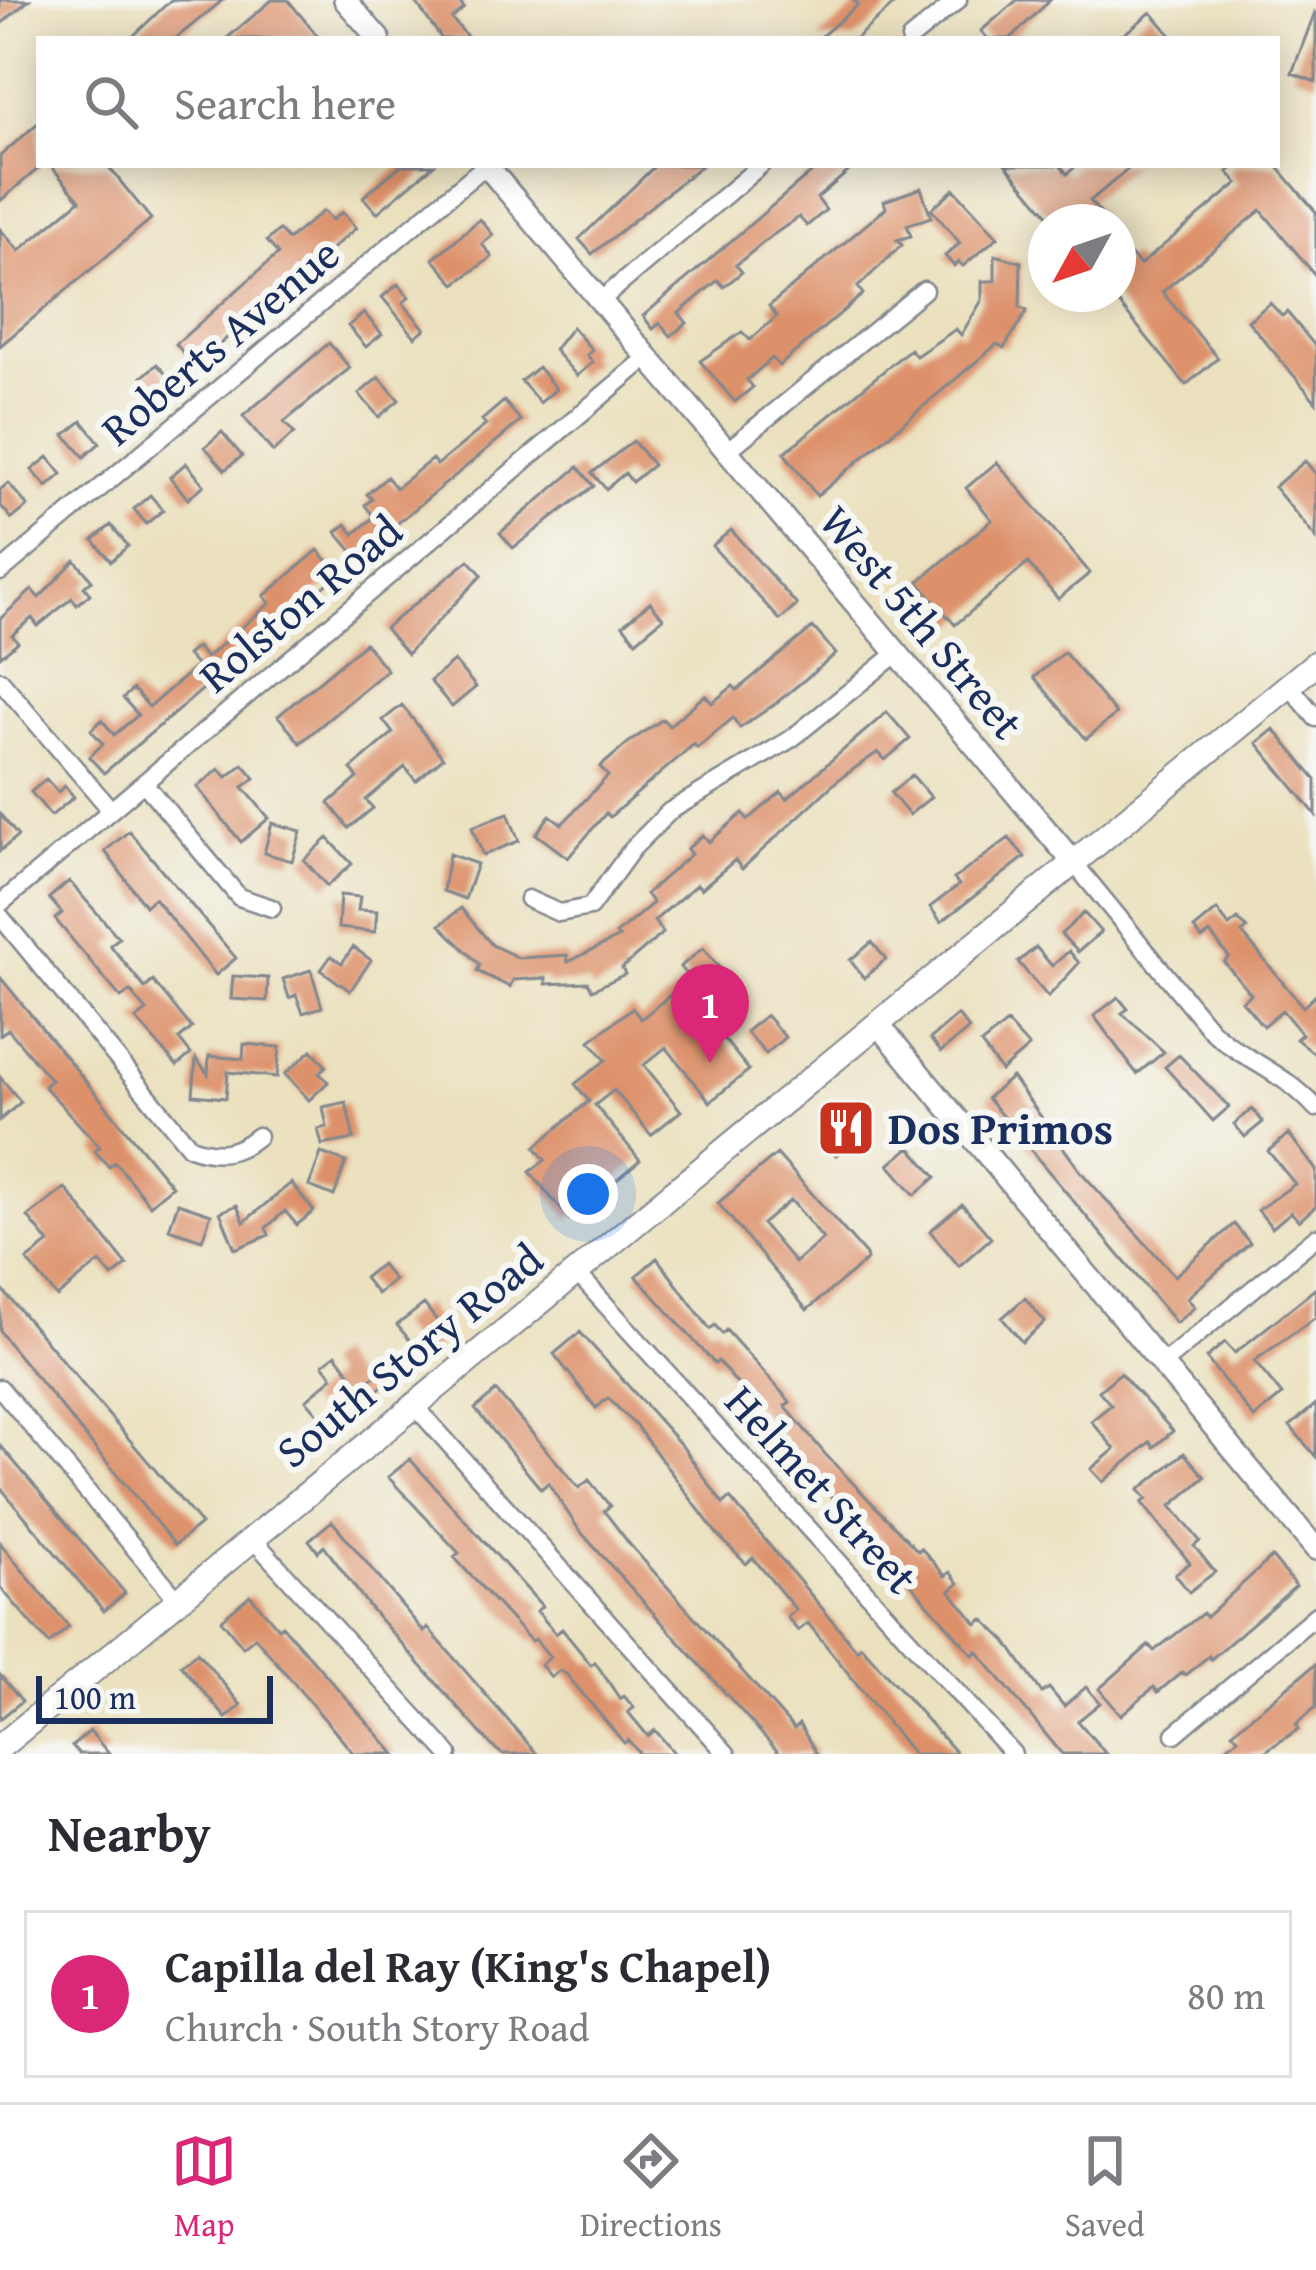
<!DOCTYPE html>
<html lang="en">
<head>
<meta charset="utf-8">
<style>
	:root { --surface:#fff; --page:#f7f7f7; --text:#2b2b33; --muted:#7c7c81; --line:#e1e1e2; --accent:#db2777 }
	body { margin:0; font-family:"Gentium Book Plus",serif; background:var(--page); color:var(--text) }
	.compass { position:absolute; left:1028px; top:204px; width:108px; height:108px; border-radius:50%; background:var(--surface); box-shadow:0 6px 30px #0003; rotate:230deg }
	.scale { position:absolute; left:36px; bottom:30px; width:237px; box-sizing:border-box; padding-left:12px; border:6px solid #1b2f5e; border-top:0; font-size:33px; line-height:42px; white-space:nowrap; color:#1b2f5e; -webkit-text-stroke:9px #f6f6f2; paint-order:stroke }
	.you { position:absolute; left:588px; top:1194px; width:42px; height:42px; margin:-30px; border:9px solid #fff; border-radius:50%; background:#1a73e8; box-shadow:0 0 0 18px #1a73e833 }
	.badge { display:grid; place-items:center; width:78px; height:78px; border-radius:50%; background:var(--accent); color:#fff; font-size:39px; font-weight:700 }
	.pin { position:absolute; translate:-50% -99px; filter:drop-shadow(0 3px 6px #0008) }
	.pin::after { content:''; position:absolute; top:63px; width:42px; height:36px; background:inherit; clip-path:polygon(0 0,100% 0,50% 100%) }
	.list { margin:0; padding:0; list-style:none }
	h2 { display:flex; justify-content:space-between; align-items:center; height:156px; margin:0; padding:0 48px; font-size:51px }
	h2 small { font-size:39px; font-weight:400; color:var(--muted) }
	.list li { display:grid; grid-template-columns:78px 1fr auto; gap:36px; align-items:center; box-sizing:border-box; height:168px; margin:0 24px 24px; padding:0 24px; border:3px solid var(--line); border-radius:0px }
	.list b { display:block; font-size:45px; white-space:nowrap }
	.list p { margin:0; font-size:39px; white-space:nowrap; color:var(--muted) }
	.list em { font-size:39px; font-style:normal; color:var(--muted) }
	.icon { flex:none; width:66px; height:66px; fill:none; stroke:currentColor; stroke-width:2; stroke-linecap:round; stroke-linejoin:round }
	.map { position:relative; flex:none; width:1316px; height:1754px; overflow:hidden }
	.search { position:absolute; background:var(--surface); box-shadow:0 6px 30px #0003; left:36px; right:36px; top:36px; height:132px; display:flex; align-items:center; gap:30px; box-sizing:border-box; padding:0 42px; border-radius:0px; color:var(--muted); font-size:45px }
	.sheet { height:348px; background:var(--surface) }
	nav { display:flex; justify-content:space-around; align-items:center; box-sizing:border-box; height:168px; border-top:3px solid var(--line); background:var(--surface); font-size:33px; color:var(--muted) }
	nav a { display:grid; justify-items:center; gap:6px }
	nav .on { color:var(--accent) }
	.map>svg:first-child { display:block }
	.building { fill:#dd916b; fill-rule:evenodd }
	.lines { fill:none; stroke-linecap:round; stroke-linejoin:round }
	.minor-casing { stroke:#83888e; stroke-width:21 }
	.tertiary-casing { stroke:#83888e; stroke-width:26 }
	.secondary-casing { stroke:#83888e; stroke-width:28 }
	.minor { stroke:#fff; stroke-width:16 }
	.tertiary { stroke:#fff; stroke-width:21 }
	.secondary { stroke:#fff; stroke-width:24 }
	.labels { text-anchor:middle; stroke-width:12; stroke-linejoin:round; paint-order:stroke }
	.street-label { font-size:45px; fill:#1b2f5e; stroke:#f6f6f2 }
	.poi-label { font-size:45px; font-weight:bold; fill:#1b2f5e; stroke:#f6f6f2; text-anchor:start }
</style>
</head>
<body>
<div class="map">
<svg width="1316" height="1754" viewBox="0 0 1316 1754">
	<rect width="100%" height="100%" fill="#f6f6f2"/>
	<filter id="ink" filterUnits="userSpaceOnUse"><feTurbulence type="fractalNoise" baseFrequency=".00833" numOctaves="2"/><feDisplacementMap in="SourceGraphic" scale="24" xChannelSelector="R" yChannelSelector="G"/><feConvolveMatrix kernelMatrix="1 2 1 2 8 2 1 2 1" color-interpolation-filters="sRGB"/></filter>
	<filter id="wash" filterUnits="userSpaceOnUse"><feTurbulence type="fractalNoise" baseFrequency=".004" numOctaves="4" result="noise"/><feDisplacementMap in="SourceGraphic" scale="48" xChannelSelector="R" yChannelSelector="G"/><feGaussianBlur stdDeviation="2.7" result="paint"/><feColorMatrix in="noise" values="0 0 0 0 0 0 0 0 0 0 0 0 0 0 0 0 0 1.4 0 .05"/><feComposite in="paint" operator="in"/></filter>
	<g filter="url(#wash)">
		<rect width="100%" height="100%" fill="#ebe1bf"/>
		<g id="blocks">
			<!-- building -->
			<path class="building" d="M0,0H29L0,25Z
				M171,0H223L175,39H130Z
				M272,0H288L320,39H226Z
				M414,0H457L464,8L452,19L469,39H442Z
				M853,0H899L855,39H818L858,5Z
				M1017,0H1050L1010,39H988L981,31Z
				M1151,12L1174,39H1118Z
				M1315,12L1316,13V82L1292,73Z
				M39,122V168L0,201V156Z
				M50,165H107L151,219L0,346V229L19,251L80,200Z
				M401,165H434L377,213L363,197Z
				M656,165H702L592,254L579,239Z
				M820,165H856L817,198L826,210L807,226L799,217L770,237L736,265L742,272L724,287L718,280L679,313L687,323L671,336L660,323L653,329L643,316Z
				M1006,165H1060L1067,174L1077,165H1133L1090,201L1101,214L1091,222H1054Z
				M1237,165H1276L1316,212V276L1261,210L1162,292L1218,358L1186,385L1111,294H1118V267L1131,255L1140,265L1238,183L1228,172Z
				M921,188L931,217L907,225L911,236L897,240L902,245L858,287L863,294L779,366L772,358L747,380L753,387L735,402L700,361L742,332L750,340L777,316L769,306L886,208L884,201Z
				M954,189L998,237L963,266L959,262L954,266L945,256L960,243L931,209Z
				M323,211L332,220L342,212L356,228L194,366L176,344L278,254L267,241L279,230L288,240Z
				M480,219L493,235L482,244L492,257L455,284L433,259Z
				M995,255L1021,262L1020,307L1027,311L1004,348L997,344L817,496L784,453L910,349L916,356L956,329L961,335L982,300V281H995Z
				M398,284L409,297L403,303L425,329L415,337L382,297Z
				M1270,303L1282,316L1287,312L1316,347V402L1248,321Z
				M364,313L382,334L366,347L348,326Z
				M572,327L592,350L587,355L593,362L577,376L554,350Z
				M329,343L350,368L284,422L294,433L273,452L243,416Z
				M157,364L172,381L156,394L142,377Z
				M538,367L556,389L540,403L521,381Z
				M379,377L399,400L379,417L359,394Z
				M504,401L521,421L357,557L336,532L346,524L354,534L374,517L365,505L372,499L367,494L387,477L396,488L432,459L437,465L486,425L482,420Z
				M82,421L100,443L84,457L65,435Z
				M222,432L242,456L225,470L205,447Z
				M633,441L653,465L632,482L625,473L606,489L592,473Z
				M48,457L62,474L47,487L32,470Z
				M1305,461L1316,474V538L1274,487Z
				M997,462L1090,573L1058,599L1028,563L955,625L918,582L992,520L966,488Z
				M186,463L204,485L188,499L170,477Z
				M578,467L594,486L513,548L500,533Z
				M8,483L28,506L12,519L0,505V490Z
				M150,495L163,510L146,524L134,509Z
				M111,525L128,546L111,561L93,540Z
				M731,530L797,605L780,620L712,546Z
				M318,550L339,574L104,773L89,757L103,744L91,730L102,720L114,735L138,715L123,698L133,689L149,707L197,666L187,655L197,647L206,658L270,603L264,596Z
				M75,560L92,580L84,587L90,594L77,605L72,598L38,626L32,618L12,635L18,642L0,657V619L32,590L39,598Z
				M469,560L482,575L407,654L385,628Z
				M650,602L663,618L636,641L623,625Z
				M813,627L836,654L775,704L740,728L733,718L697,748L694,744L610,817L606,813L568,858L536,834L550,815L562,824L608,776L600,767L628,743L663,719L669,726L705,695L712,703L733,686L737,690Z
				M365,643L387,670L300,743L278,716Z
				M1064,652L1116,714L1086,739L1034,677Z
				M454,661L476,687L452,707L430,681Z
				M402,705L443,758L416,781L405,767L366,800L373,808L349,828L329,803L358,778L351,769L393,733L383,720Z
				M887,712L910,739L885,760L878,752L838,780L742,869L735,860L701,889L697,884L654,921L663,933L622,968L625,974L592,990L588,982L546,984V978L513,980L510,987L477,971L480,965L440,925L461,908L492,945L519,958L567,955L568,962L619,937L616,934L653,903L646,894L691,854L687,849L703,835L709,842L743,813L748,820L781,792L787,799Z
				M1274,729L1316,780V815L1257,743Z
				M243,764L255,778L243,787L269,818L241,842L197,787L219,769L227,777Z
				M912,775L931,797L909,815L891,793Z
				M46,779L58,792L65,786L74,797L51,816L31,792Z
				M508,813L519,841L483,855L472,827Z
				M0,814L18,836L0,851Z
				M272,823L301,831L292,861L264,853Z
				M129,831L236,958L216,975L154,898L145,906L105,851Z
				M328,838L352,864L327,886L304,860Z
				M1009,838L1025,857L941,922L930,907L959,885L954,879Z
				M449,854L477,864L465,899L443,891Z
				M69,881L119,938L110,945L145,988L153,981L192,1028L179,1039L191,1054L177,1066L136,1019L147,1011L130,991L121,998L55,919L62,913L49,898Z
				M340,895L360,897L358,910L377,911L375,932L338,928Z
				M1217,910L1229,926L1238,919L1247,929L1242,933L1303,1007L1316,995V1055L1296,1039L1302,1034L1282,1010L1263,1026L1242,1001L1251,994L1224,962L1229,957L1210,933L1202,939L1194,929Z
				M1084,913L1101,932L1078,952L1061,934Z
				M872,942L886,959L864,978L850,960Z
				M353,947L371,960L350,991L321,970L331,956L342,963Z
				M1036,947L1052,966L1069,951L1079,963L1048,997L1018,962Z
				M703,948L731,982L715,995L708,988L693,1001L749,1070L710,1102L666,1047L644,1065L681,1111L651,1135L614,1090L595,1105L640,1160L569,1219L530,1172L545,1160L535,1147L589,1101L575,1084L606,1060L590,1041L632,1008L641,1019L690,979L680,967Z
				M311,970L322,1007L303,1013L296,995L289,998L283,979Z
				M233,976L268,978L267,1001L231,999Z
				M0,977L172,1186L150,1205L115,1162L109,1167L95,1151L100,1147L44,1086L51,1080L8,1029L0,1035Z
				M1118,997L1128,1009L1122,1013L1164,1052L1137,1074L1094,1016Z
				M766,1015L785,1037L766,1054L746,1032Z
				M958,1015L969,1029L941,1052L930,1039Z
				M1007,1023L1029,1047L1001,1071L981,1044Z
				M244,1044L280,1047L277,1077L228,1072L226,1098L193,1095L196,1059L208,1074L209,1056L243,1059Z
				M312,1050L326,1066L319,1073L328,1082L309,1100L285,1074Z
				M1179,1055L1229,1107L1213,1121L1165,1067Z
				M0,1077L21,1102L0,1120Z
				M1012,1077L1081,1172L1175,1276L1234,1224L1250,1243L1187,1298L1195,1307L1176,1323L987,1098Z
				M346,1102L354,1139L322,1145L318,1129L327,1127L323,1107Z
				M858,1105L873,1123L836,1155L821,1137Z
				M1252,1109L1263,1122L1245,1137L1234,1124Z
				M1289,1134L1316,1170V1206L1299,1221L1291,1212L1272,1228L1258,1210L1295,1184L1268,1151Z
				M910,1147L936,1177L915,1195L889,1165Z
				M321,1153L346,1162L334,1196L309,1186Z
				M777,1154L866,1255L867,1260L807,1310L718,1203ZM791,1200L823,1239L795,1263L762,1224Z
				M291,1183L314,1211L297,1225L285,1211L266,1228L269,1235L235,1249L220,1212L237,1205L244,1222Z
				M65,1188L127,1265L112,1277L100,1262L57,1297L27,1260L49,1243L28,1217Z
				M178,1203L211,1214L202,1240L169,1229Z
				M962,1204L991,1238L959,1266L930,1231Z
				M657,1258L710,1329L715,1325L722,1334L726,1330L778,1388L790,1402L785,1406L825,1454L918,1551L921,1548L945,1576L950,1572L959,1583L950,1591L977,1624L983,1619L1006,1641L1042,1693L1049,1688L1064,1706L1086,1687L1100,1703L1078,1721L1106,1754H1062L977,1651L973,1655L915,1589L865,1520L852,1508L847,1512L829,1494L718,1361L715,1364L636,1276Z
				M381,1264L394,1280L377,1294L364,1278Z
				M0,1287L201,1524L175,1545L10,1345L0,1331Z
				M1316,1288V1317L1254,1361L1282,1395L1254,1418L1206,1358L1225,1342L1235,1353Z
				M1025,1298L1045,1322L1022,1342L1002,1318Z
				M424,1304L442,1327L432,1335L439,1343L329,1427L306,1400L333,1377L323,1364L336,1354L359,1385L374,1377L413,1344L397,1325Z
				M580,1332L682,1446L723,1504L730,1498L857,1650L861,1646L957,1754H913L808,1623L798,1631L787,1617L796,1610L753,1558L746,1564L717,1534L637,1427L608,1398L596,1408L554,1354Z
				M1120,1373L1173,1431L1154,1447L1150,1442L1103,1482L1091,1469L1115,1449L1091,1421L1111,1405L1099,1391Z
				M496,1391L579,1488L589,1480L610,1506L604,1511L631,1546L794,1729L799,1724L817,1754H780L580,1531L548,1483L541,1489L475,1409Z
				M1316,1404V1457L1290,1426Z
				M0,1445L125,1593L104,1611L0,1487Z
				M1184,1453L1205,1477L1171,1506L1200,1541L1194,1546L1215,1572L1189,1592L1175,1574L1190,1563L1142,1503L1147,1499L1139,1490Z
				M410,1459L542,1606L537,1611L556,1634L562,1629L591,1665L595,1662L620,1699L624,1696L634,1708L628,1712L648,1736L655,1730L675,1754H640L628,1740L624,1743L567,1675L560,1670L551,1677L541,1665L550,1657L535,1639L531,1641L463,1567L454,1557L459,1553L388,1477Z
				M332,1521L424,1632L428,1628L537,1754H502L492,1746L371,1609L324,1546L318,1552L309,1540Z
				M0,1543L69,1627L49,1644L0,1587Z
				M1272,1557L1296,1586L1211,1659L1209,1656L1185,1675L1182,1672L1158,1692L1154,1687L1121,1715L1099,1689L1149,1645L1154,1651L1203,1613L1206,1617Z
				M250,1595L278,1628L282,1625L395,1754H354L255,1637L243,1647L221,1620Z
				M197,1652L241,1705L226,1718L181,1665Z
				M1316,1664V1707L1296,1724L1299,1729L1261,1754H1219L1238,1738L1232,1732Z
				M0,1675L22,1701L0,1719Z
				M90,1731L109,1754H79L72,1746Z"/>
		</g>
	</g>
	<g filter="url(#ink)">
		<use href="#blocks" fill-opacity="0" stroke="#83888e" stroke-width="3"/>
		<g class="lines">
			<defs>
				<path id="minor" d="M910,39L958,0
					M600,301L761,165
					M727,451L924,290
					M0,572L486,165
					M0,680L111,810
					M1289,685L1316,718
					M144,783L239,897L272,908
					M1074,863L1210,1029C1242,1060 1286,1073 1316,1108
					M528,899L559,913L590,907L633,848L670,811L791,739L897,653
					M0,904L648,357
					M0,916L190,1147C218,1157 236,1154 258,1136
					M576,1272L1013,1754
					M1162,1364L1316,1237
					M0,1388L178,1600
					M414,1405L727,1754
					M252,1538L449,1754
					M1175,1734L1316,1615"/>
				<path id="tertiary" d="M345,0L379,39
					M486,165L1074,863
					M878,1024L1316,1549"/>
				<path id="secondary" d="M0,1747L1316,663"/>
			</defs>
			<!-- minor casing -->
			<use href="#minor" class="minor-casing"/>
			<!-- tertiary casing -->
			<use href="#tertiary" class="tertiary-casing"/>
			<!-- secondary casing -->
			<use href="#secondary" class="secondary-casing"/>
			<!-- minor -->
			<use href="#minor" class="minor"/>
			<!-- tertiary -->
			<use href="#tertiary" class="tertiary"/>
			<!-- secondary -->
			<use href="#secondary" class="secondary"/>
		</g>
	</g>
	<!-- icons -->
	<defs>
		<symbol id="restaurant-square" viewBox="-11 -11 22 22"><rect x="-9" y="-9" width="18" height="18" rx="4" fill="#c8321e" stroke="#f6f6f2"/><path d="M-5-6h1v4h1v-4h1v4h1v-4h1v5L-1.5 .5V6h-2V.5L-5-1ZM5-6V6H3V1.5H1.5Q1.5-4 5-6Z" fill="#fff"/></symbol>
	</defs>
	<g fill-rule="evenodd">
		<use href="#restaurant-square" x="813" y="1095" width="66" height="66"/>
	</g>
	<g class="labels">
		<!-- street labels -->
		<g class="street-label">
			<text transform="translate(220 341) rotate(-40)" y="16">Roberts Avenue</text>
			<text transform="translate(300 603) rotate(-40)" y="16">Rolston Road</text>
			<text transform="translate(922 622) rotate(50)" y="16">West 5th Street</text>
			<text transform="translate(409 1355) rotate(-39)" y="16">South Story Road</text>
			<text transform="translate(822 1489) rotate(48)" y="16">Helmet Street</text>
		</g>
		<!-- poi labels -->
		<g class="poi-label">
			<text x="888" y="1144">Dos Primos</text>
		</g>
	</g>
</svg>
<svg class="compass" viewBox="-18 -18 36 36"><path d="M0-13l5 13h-10z" fill="#e53935"/><path d="M0 13l5-13h-10z" fill="#7c7c81"/></svg>
<div class="scale">100 m</div>
<div class="you"></div>
<div class="pin badge" style="left:710px;top:1063px">1</div>
<div class="search"><svg class="icon" aria-label="search" viewBox="0 0 24 24"><circle cx="10" cy="10" r="6"/><path d="M15 15l6 6"/></svg>Search here</div>
</div>
<section class="sheet">
<h2>Nearby<small></small></h2>
<ul class="list">
<li><span class="badge">1</span><div><b>Capilla del Ray (King's Chapel)</b><p>Church · South Story Road</p></div><em>80 m</em></li>
</ul>
</section>
<nav>
<a class="on"><svg class="icon" aria-label="map" viewBox="0 0 24 24"><path d="M3 6l6-2 6 2 6-2v14l-6 2-6-2-6 2zM9 4v14M15 6v14"/></svg>Map</a>
<a><svg class="icon" aria-label="directions" viewBox="0 0 24 24"><path d="M12 3l9 9-9 9-9-9zM9 14v-3h6M13 9l2 2-2 2"/></svg>Directions</a>
<a><svg class="icon" aria-label="saved" viewBox="0 0 24 24"><path d="M7 4h10v16l-5-4-5 4z"/></svg>Saved</a>
</nav>
</body>
</html>
